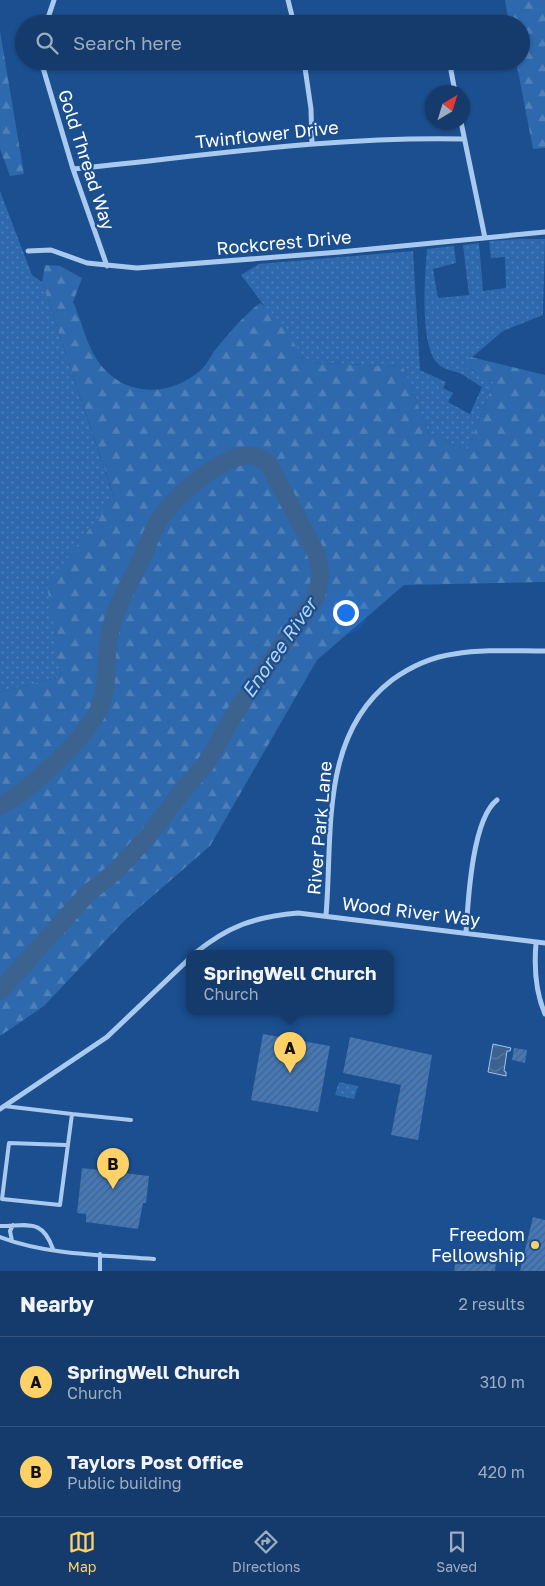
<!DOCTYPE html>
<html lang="en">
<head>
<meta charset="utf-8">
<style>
	:root { --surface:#143b6b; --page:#214673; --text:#f1f3f6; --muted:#9dadc1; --line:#33557e; --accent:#ffd166 }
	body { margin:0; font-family:"Golos Text",sans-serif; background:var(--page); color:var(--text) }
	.compass { position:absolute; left:425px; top:85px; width:45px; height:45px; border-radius:50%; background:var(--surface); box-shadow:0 1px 4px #0004; rotate:38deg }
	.you { position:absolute; left:345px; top:612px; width:18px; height:18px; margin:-12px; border:4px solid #fff; border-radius:50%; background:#1a73e8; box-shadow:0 0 0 8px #1a73e833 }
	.badge { display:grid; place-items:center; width:32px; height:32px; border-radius:50%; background:var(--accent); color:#111; font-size:16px; font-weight:700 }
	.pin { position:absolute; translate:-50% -41px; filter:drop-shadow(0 1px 2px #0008) }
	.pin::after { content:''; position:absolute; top:26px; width:18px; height:15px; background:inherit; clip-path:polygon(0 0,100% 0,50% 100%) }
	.popup { position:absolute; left:186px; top:950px; width:208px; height:65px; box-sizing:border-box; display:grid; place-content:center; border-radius:10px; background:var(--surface); filter:drop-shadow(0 1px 4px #0005); font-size:16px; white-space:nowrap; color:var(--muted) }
	.popup b { font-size:19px; color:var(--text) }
	.popup::after { content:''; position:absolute; left:50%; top:100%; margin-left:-10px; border:10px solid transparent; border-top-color:var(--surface) }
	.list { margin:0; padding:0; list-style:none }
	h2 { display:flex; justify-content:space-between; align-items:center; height:65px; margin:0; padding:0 20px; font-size:21px }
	h2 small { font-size:16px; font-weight:400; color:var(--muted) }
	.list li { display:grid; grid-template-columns:32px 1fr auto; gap:15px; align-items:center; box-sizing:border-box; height:90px; padding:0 20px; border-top:1px solid var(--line) }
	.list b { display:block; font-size:19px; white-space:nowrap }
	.list p { margin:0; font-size:16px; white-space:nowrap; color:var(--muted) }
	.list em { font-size:16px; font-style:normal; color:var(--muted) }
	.icon { flex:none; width:28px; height:28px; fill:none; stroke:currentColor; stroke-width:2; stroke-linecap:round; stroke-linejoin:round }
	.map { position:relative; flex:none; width:545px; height:1271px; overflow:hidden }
	.search { position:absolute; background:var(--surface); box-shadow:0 1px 4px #0004; left:15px; right:15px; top:15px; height:55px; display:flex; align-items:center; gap:12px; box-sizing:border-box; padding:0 18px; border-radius:28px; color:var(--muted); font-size:19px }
	.sheet { height:245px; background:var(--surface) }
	nav { display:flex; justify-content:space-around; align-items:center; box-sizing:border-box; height:70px; border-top:1px solid var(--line); background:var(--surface); font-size:14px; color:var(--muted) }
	nav a { display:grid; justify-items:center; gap:2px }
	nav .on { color:var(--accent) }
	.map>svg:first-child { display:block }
	.grass { fill:url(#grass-dots) }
	.forest { fill:url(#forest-firs) }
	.water { fill:url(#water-waves); stroke:#9cc4f0 }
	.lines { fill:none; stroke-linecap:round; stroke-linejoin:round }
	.river { stroke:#3c6290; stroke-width:18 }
	.building { fill:url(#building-hatch) }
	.lane { stroke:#a9c9ee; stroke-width:4 }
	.street { stroke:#a9c9ee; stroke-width:5 }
	.poi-dot { fill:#ffd166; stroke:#1b4f8f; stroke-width:2 }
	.labels { text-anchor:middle; stroke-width:4.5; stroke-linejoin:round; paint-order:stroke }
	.street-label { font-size:18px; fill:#fff; stroke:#1b4f8f }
	.poi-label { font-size:18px; fill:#fff; stroke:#1b4f8f; text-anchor:end }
	.water-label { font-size:19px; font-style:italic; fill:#b5d3f5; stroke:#1b4f8f }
</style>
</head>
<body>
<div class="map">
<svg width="545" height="1271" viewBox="0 0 545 1271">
	<defs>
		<pattern id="grass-dots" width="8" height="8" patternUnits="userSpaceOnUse" patternTransform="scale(1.25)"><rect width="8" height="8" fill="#2e69ad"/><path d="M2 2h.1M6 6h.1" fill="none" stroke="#4d80b9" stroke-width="1.8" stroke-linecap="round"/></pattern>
		<pattern id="forest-firs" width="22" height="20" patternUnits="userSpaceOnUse" patternTransform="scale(1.25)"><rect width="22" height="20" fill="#2e69ad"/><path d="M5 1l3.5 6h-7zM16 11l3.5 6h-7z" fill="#4d80b9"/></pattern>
		<pattern id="water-waves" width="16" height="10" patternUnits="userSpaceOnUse" patternTransform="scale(1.25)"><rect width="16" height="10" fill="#3c6290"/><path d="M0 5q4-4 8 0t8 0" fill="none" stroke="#597aa1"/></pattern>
		<pattern id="building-hatch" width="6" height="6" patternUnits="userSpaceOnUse" patternTransform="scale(1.25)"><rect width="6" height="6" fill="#4478b7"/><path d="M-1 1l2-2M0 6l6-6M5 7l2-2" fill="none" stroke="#486282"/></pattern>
	</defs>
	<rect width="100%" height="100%" fill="#1b4f8f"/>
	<!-- grass -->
	<path class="grass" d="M0,191L32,275L42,282L114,498L48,585L61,677L0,692Z
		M520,239H545L543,315L503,331L463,365L494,382L467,451L429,433L403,367L307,362L241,275L259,264L413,251L420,370L446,382L443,388L453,393L448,402L470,414L482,387C474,383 467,376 459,373C452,370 444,370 438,364C419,345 425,275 427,249L454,246L456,263L433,269L438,298L469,295L463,245L479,243L483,291L506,288L505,257L491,258L489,241Z
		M339,1082L358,1086L354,1099L335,1095Z"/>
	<!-- forest -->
	<path class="forest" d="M505,0H545V148L533,149L516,61H521V24H509Z
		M0,31L24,174L10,176L0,149Z
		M45,265L60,266L82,278L73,302C81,319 85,339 94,355C118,397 168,400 202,369C207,364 211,356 215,350C229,333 243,316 260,303L270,310L307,362L403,367L429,433L467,451L494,382L463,365L471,357L545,375V582L404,585L317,660L210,846L125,920L44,1006L0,1036V692L61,677L47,585L114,497L42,282Z"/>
	<!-- water -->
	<path class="water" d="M493,1044L511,1048L510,1051H507L504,1071L506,1072V1076L488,1072Z"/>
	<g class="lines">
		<!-- river -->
		<path class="river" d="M0,806C30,790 85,739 99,709C110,686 104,661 109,637C113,613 126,590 137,567C145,553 150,536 158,522C171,499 225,450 254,456C259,457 264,461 268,463L316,553C322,571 321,583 314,600L241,703L205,765L182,791L150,834L116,871L87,894L0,991"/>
	</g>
	<!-- building -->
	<path class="building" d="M263,1034L330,1046L318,1112L251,1100Z
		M350,1037L432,1055L418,1140L391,1135L401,1085L343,1073Z
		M514,1048L527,1050L525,1063L512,1060Z
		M82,1168L149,1176L146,1203H143L138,1229L86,1222V1214L77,1213Z
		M533,1217L545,1220V1271H520Z
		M457,1256L496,1263L495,1271H454Z"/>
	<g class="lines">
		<!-- lane -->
		<path class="lane" d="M4,1106L72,1114L60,1205L2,1199L9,1143L66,1145
			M72,1114L131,1120
			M0,1226C28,1226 42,1218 53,1249
			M0,1237C47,1255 104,1255 154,1259
			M12,1241L10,1231L13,1225
			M100,1271V1254"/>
		<!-- street -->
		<path class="street" d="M288,0L294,24
			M46,24L54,0
			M41,61L73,169L107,266
			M304,61L311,109L312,144
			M447,61L450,65L455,92
			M461,122L485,238
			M73,169C203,156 333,136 464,139
			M28,251L51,250L87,263L137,268L340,252L545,232
			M326,915C333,834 319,736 392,680C410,667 432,657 454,654C484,649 515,651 545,651
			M466,933C468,901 472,819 497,800
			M536,943C534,967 535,991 545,1014
			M194,954C228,926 254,917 298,913L545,943
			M0,1109L107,1037L190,958"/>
	</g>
	<!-- markers -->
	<circle class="poi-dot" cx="535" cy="1245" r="5"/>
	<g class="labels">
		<!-- street labels -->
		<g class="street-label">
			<text transform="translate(267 135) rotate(-6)" y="6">Twinflower Drive</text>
			<text transform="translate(86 160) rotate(72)" y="6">Gold Thread Way</text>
			<text transform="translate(284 243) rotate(-5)" y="6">Rockcrest Drive</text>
			<text transform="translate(320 828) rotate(-85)" y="6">River Park Lane</text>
			<text transform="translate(411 912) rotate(7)" y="6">Wood River Way</text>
		</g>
		<!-- poi labels -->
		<g class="poi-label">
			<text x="525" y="1241">Freedom<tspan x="525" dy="21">Fellowship</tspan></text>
		</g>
		<!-- water labels -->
		<g class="water-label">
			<text transform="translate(279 648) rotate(-55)" y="7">Enoree River</text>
		</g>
	</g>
</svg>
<svg class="compass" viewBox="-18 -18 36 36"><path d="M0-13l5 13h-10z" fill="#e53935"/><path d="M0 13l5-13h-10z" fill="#9dadc1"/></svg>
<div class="you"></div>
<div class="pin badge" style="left:290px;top:1073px">A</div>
<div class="popup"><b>SpringWell Church</b>Church</div>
<div class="pin badge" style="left:113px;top:1189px">B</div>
<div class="search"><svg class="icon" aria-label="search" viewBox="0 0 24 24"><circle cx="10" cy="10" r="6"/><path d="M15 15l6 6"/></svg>Search here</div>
</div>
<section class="sheet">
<h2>Nearby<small>2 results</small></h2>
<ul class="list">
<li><span class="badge">A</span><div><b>SpringWell Church</b><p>Church</p></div><em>310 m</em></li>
<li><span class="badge">B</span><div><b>Taylors Post Office</b><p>Public building</p></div><em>420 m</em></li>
</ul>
</section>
<nav>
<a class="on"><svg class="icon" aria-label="map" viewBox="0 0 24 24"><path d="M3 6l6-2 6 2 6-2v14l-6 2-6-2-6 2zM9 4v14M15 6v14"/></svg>Map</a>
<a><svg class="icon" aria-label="directions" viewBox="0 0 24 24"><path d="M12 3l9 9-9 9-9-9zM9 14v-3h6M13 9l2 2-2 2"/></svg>Directions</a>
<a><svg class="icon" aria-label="saved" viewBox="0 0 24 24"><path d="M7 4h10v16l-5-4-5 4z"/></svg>Saved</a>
</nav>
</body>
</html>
